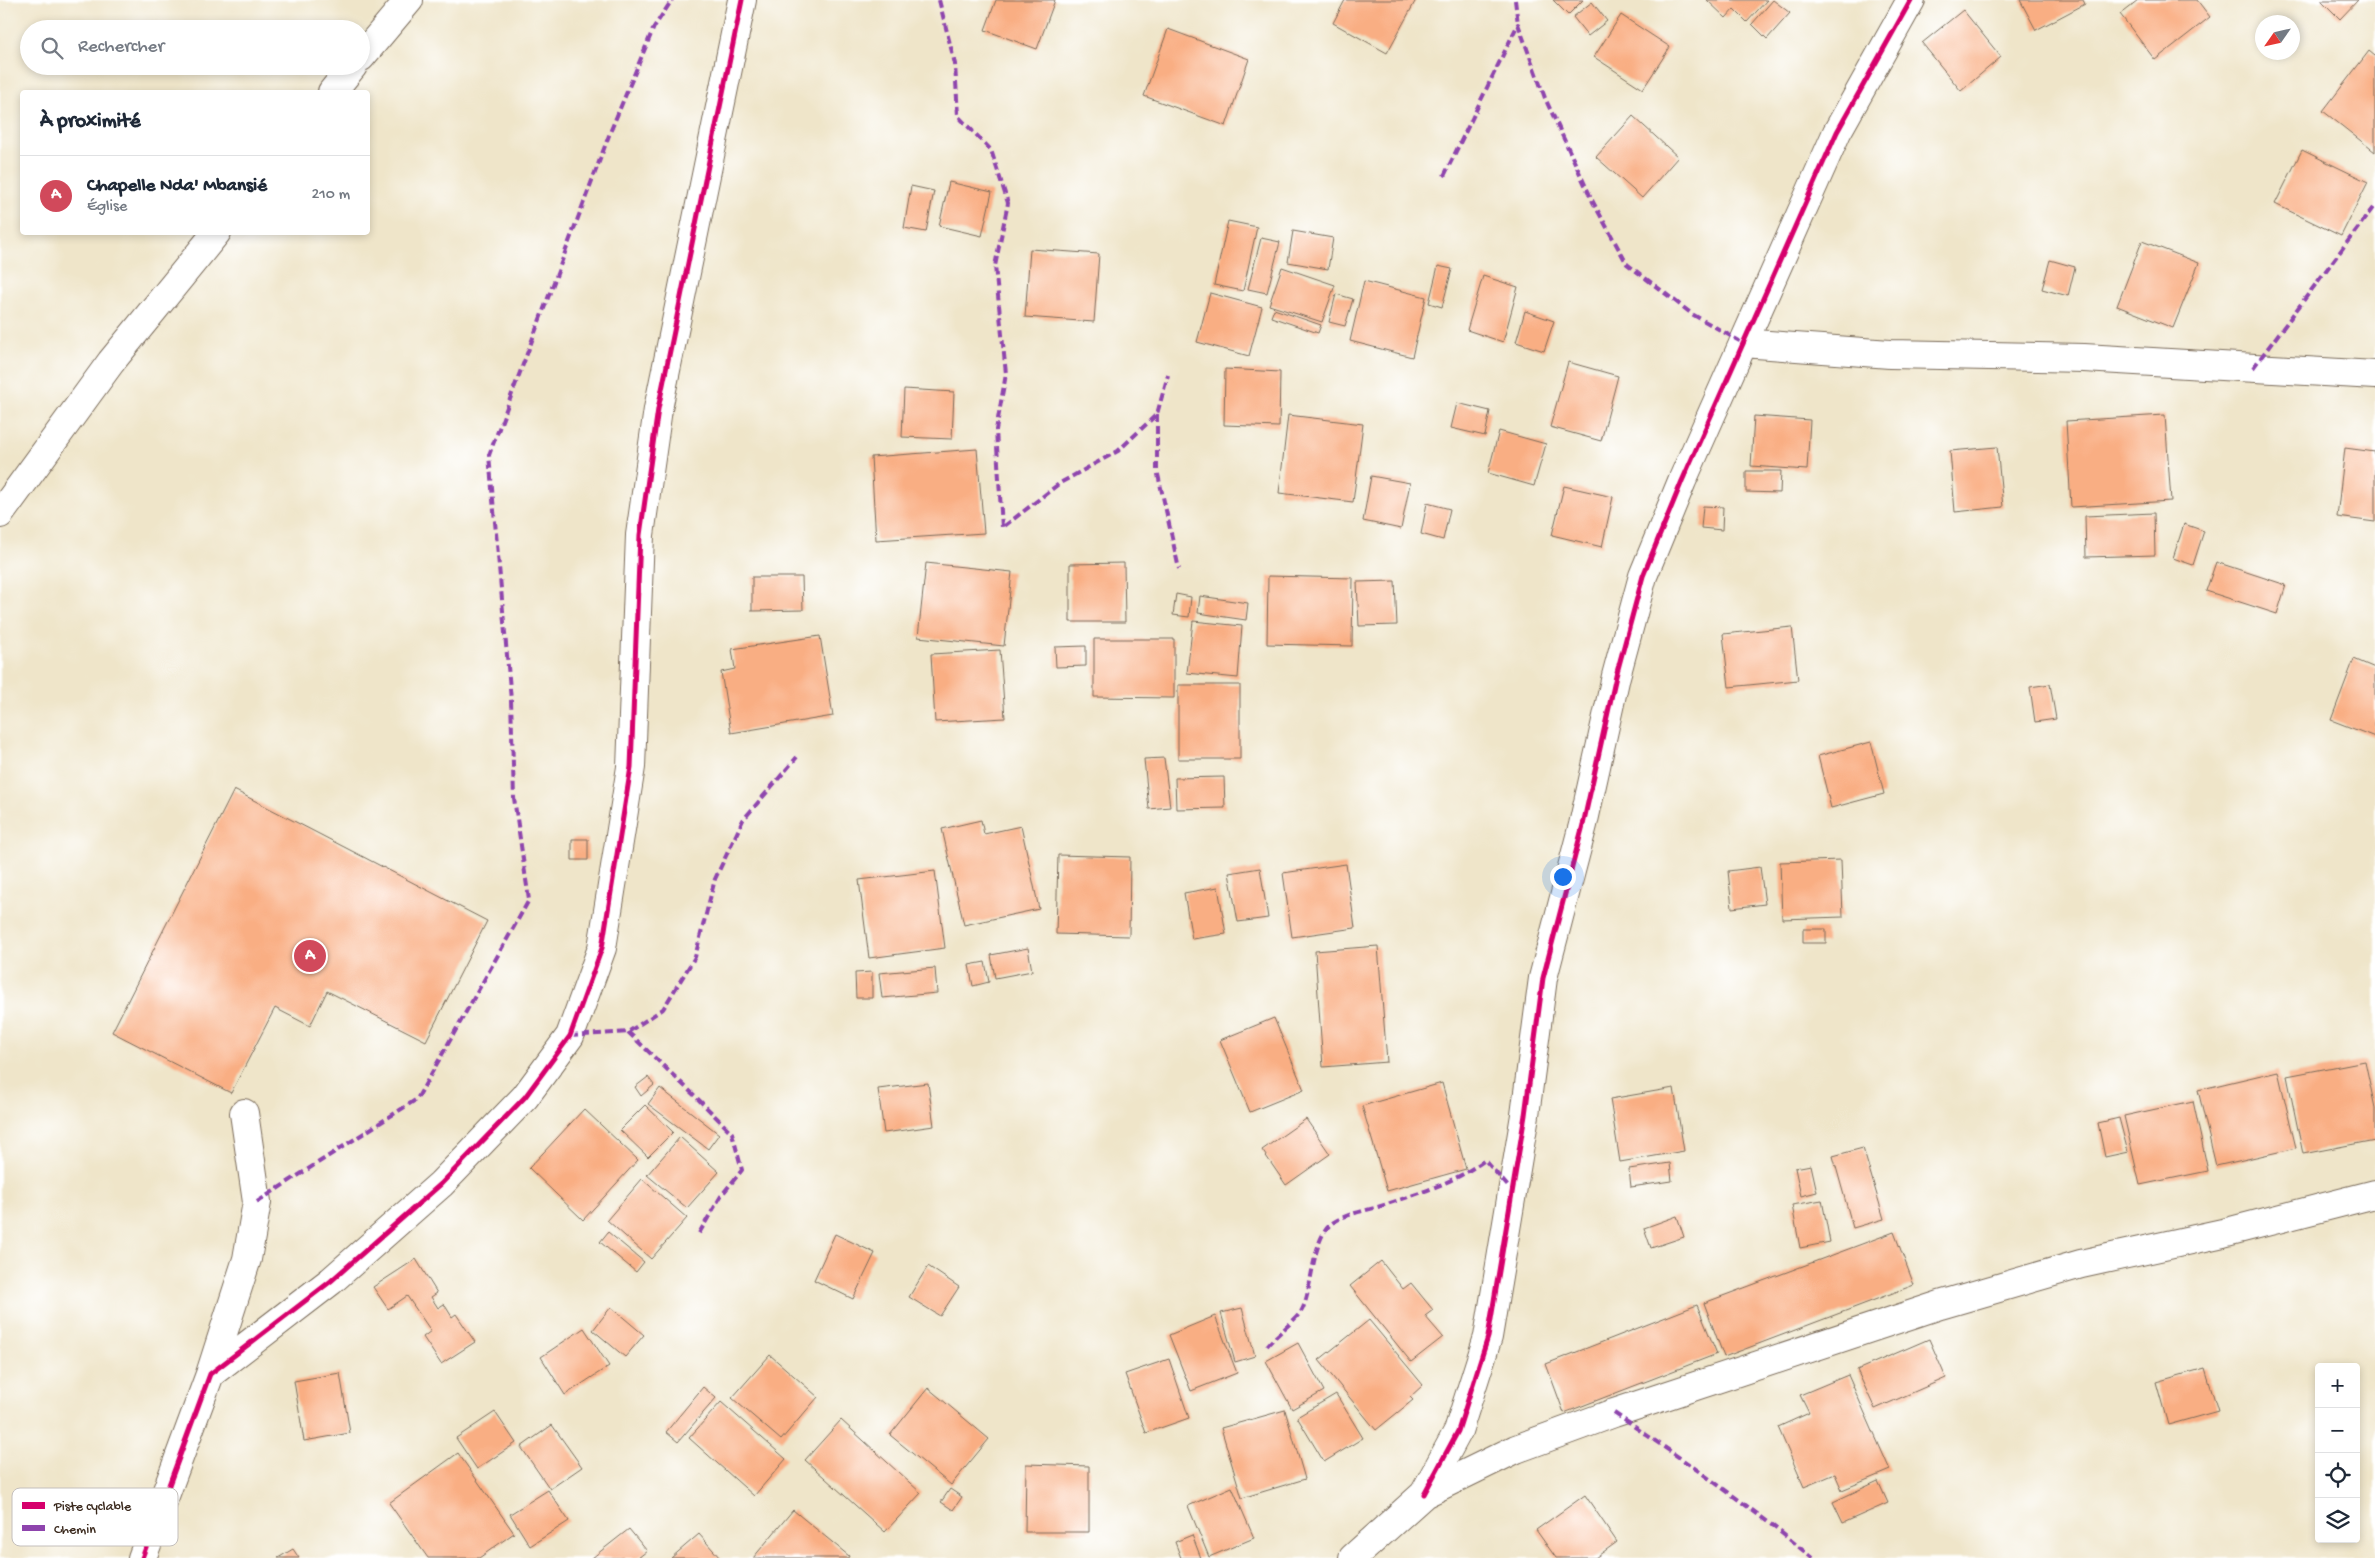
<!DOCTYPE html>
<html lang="fr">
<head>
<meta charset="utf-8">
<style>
	:root { --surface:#fff; --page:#f2f2f3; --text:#1f2937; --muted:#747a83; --line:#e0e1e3; --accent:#d1495b }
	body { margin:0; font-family:"Gochi Hand",sans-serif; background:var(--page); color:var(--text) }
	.controls { position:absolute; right:15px; bottom:15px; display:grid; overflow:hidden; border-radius:5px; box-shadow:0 2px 8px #0003 }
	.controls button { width:45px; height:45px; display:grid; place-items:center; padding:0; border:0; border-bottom:1px solid var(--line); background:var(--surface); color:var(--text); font:25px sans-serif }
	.compass { position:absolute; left:2255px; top:15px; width:45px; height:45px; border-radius:50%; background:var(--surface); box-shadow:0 2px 8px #0003; rotate:236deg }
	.you { position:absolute; left:1562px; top:876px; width:18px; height:18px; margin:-12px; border:4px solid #fff; border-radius:50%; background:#1a73e8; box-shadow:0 0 0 8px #1a73e833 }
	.badge { display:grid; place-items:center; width:32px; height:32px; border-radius:50%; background:var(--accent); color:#fff; font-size:16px; font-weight:700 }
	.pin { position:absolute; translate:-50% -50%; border:2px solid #fff; box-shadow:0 1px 5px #0006 }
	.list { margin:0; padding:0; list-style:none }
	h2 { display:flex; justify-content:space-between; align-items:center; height:65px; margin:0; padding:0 20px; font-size:21px }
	h2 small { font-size:16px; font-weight:400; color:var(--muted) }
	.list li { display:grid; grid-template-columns:32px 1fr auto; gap:15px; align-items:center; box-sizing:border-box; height:80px; padding:0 20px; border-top:1px solid var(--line) }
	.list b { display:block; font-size:19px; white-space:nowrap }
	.list p { margin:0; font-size:16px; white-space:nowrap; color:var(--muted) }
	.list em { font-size:16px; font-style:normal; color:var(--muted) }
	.icon { flex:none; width:28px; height:28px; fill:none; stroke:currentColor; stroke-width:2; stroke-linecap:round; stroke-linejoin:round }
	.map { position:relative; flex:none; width:2375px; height:1558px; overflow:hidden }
	.search { position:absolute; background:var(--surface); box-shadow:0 2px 8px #0003; left:20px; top:20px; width:350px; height:55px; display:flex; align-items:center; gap:12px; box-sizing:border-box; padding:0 18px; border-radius:28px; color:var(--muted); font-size:19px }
	.panel { position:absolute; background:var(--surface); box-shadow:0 2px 8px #0003; left:20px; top:90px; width:350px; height:145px; border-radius:5px }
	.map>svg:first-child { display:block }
	.building { fill:#f9ae83 }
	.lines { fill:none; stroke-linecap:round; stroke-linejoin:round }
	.minor-casing { stroke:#7a6b5a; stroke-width:30 }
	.minor { stroke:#fff; stroke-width:28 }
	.quiet { stroke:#8e44ad; stroke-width:4; stroke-dasharray:8 4; stroke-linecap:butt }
	.cycleway-casing { stroke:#fff; stroke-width:8 }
	.cycleway { stroke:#d6006c; stroke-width:5 }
	.key { fill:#fff; stroke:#c4bfbc; stroke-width:1 }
	.key-label { font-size:14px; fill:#3b2a1e }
</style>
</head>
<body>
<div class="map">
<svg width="2375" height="1558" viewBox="0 0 2375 1558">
	<rect width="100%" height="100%" fill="#fff"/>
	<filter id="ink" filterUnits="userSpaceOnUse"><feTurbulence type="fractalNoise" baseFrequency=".02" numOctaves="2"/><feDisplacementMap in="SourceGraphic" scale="10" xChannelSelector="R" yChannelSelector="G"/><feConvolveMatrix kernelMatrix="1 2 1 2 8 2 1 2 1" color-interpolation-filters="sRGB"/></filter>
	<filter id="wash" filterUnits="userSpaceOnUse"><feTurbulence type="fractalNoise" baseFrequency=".0096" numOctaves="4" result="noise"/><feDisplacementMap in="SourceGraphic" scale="20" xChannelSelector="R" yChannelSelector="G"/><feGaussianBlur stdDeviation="1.12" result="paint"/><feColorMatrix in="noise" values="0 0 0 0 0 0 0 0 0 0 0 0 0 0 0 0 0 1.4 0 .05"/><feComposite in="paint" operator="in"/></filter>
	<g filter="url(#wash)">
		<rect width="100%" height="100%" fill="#efe5c9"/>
		<g id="blocks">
			<!-- building -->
			<path class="building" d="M996,0H1055L1037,49L985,30Z
				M1345,0H1416L1387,53L1333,23Z
				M1553,0H1583L1568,15Z
				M1707,0H1767L1747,22L1734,9L1726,18Z
				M1773,0L1790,13L1767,39L1752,24Z
				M2020,0H2083L2085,4L2036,30Z
				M2138,0H2197L2210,17L2155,60L2120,14Z
				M2321,0H2358L2340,19Z
				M1592,2L1607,21L1588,36L1573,17Z
				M1963,10L2001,57L1961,91L1922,43Z
				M1621,15L1670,47L1643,89L1594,57Z
				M1168,29L1249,59L1226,126L1144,96Z
				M2369,51L2375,56V152L2323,111Z
				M1633,116L1678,157L1642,198L1596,157Z
				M2302,150L2368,182L2341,236L2275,204Z
				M949,182L992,192L982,236L939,226Z
				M911,186L934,191L926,232L904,228Z
				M1228,221L1257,227L1243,291L1214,285Z
				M1293,231L1333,238L1328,269L1288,262Z
				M1261,238L1280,242L1267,293L1248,289Z
				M2142,241L2199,263L2173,328L2117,306Z
				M1030,249L1099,254L1094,322L1025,317Z
				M2050,260L2075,267L2068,296L2042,289Z
				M1438,266L1452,269L1442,307L1429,303Z
				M1282,267L1335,285L1322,322L1269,305Z
				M1483,276L1518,287L1503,342L1467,330Z
				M1364,281L1426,297L1412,357L1350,341Z
				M1210,293L1262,307L1249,356L1197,342Z
				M1336,294L1353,299L1345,326L1329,322Z
				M1274,309L1321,325L1318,333L1271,317Z
				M1525,311L1554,321L1544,351L1516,342Z
				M1568,362L1618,376L1601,441L1550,427Z
				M1225,369L1280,372L1279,427L1224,425Z
				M904,389L954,392L952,439L902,437Z
				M1457,403L1490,411L1485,436L1451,428Z
				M1288,415L1363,424L1353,502L1279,493Z
				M2165,415L2171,501L2071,507L2066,421Z
				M1754,416L1810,420L1807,470L1751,466Z
				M1499,431L1546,444L1534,486L1488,473Z
				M1997,447L2003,507L1955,512L1950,451Z
				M2345,448L2375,452V522L2337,517Z
				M977,449L984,533L876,540L871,457Z
				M1746,471H1781L1780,493L1746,492Z
				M1371,476L1410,483L1401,529L1363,521Z
				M1564,486L1613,497L1602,547L1552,535Z
				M1427,503L1450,509L1443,540L1421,534Z
				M1703,506L1723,507L1722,530L1701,528Z
				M2154,513L2155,555L2086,557L2085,516Z
				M2184,524L2204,531L2193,565L2173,558Z
				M2216,562L2286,585L2277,614L2206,591Z
				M926,563L1012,572L1004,646L918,637Z
				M1124,563L1125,622H1070V564Z
				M1268,576L1353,578L1352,646L1267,644Z
				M752,577H802L803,610L752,611Z
				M1395,581L1397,625L1359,626L1357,582Z
				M1176,594L1191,597L1189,617L1173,615Z
				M1200,596L1248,603L1246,620L1198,613Z
				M1193,621L1242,626L1238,678L1187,673Z
				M1792,627L1798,680L1729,687L1723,634Z
				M820,636L833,716L731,733L721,672L735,669L732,649Z
				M1094,639H1174V698L1094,697Z
				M1086,646V666L1056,667L1055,647Z
				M1000,650L1005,718L935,722L931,654Z
				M2354,659L2375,668V737L2331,720Z
				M2050,684L2056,719L2035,722L2030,687Z
				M1178,685H1240V759H1178Z
				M1871,742L1884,794L1831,808L1818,756Z
				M1164,758L1170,807L1149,809L1144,759Z
				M1224,777L1225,808L1176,809L1175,778Z
				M234,790L487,921L426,1041L327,991L310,1026L275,1008L231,1093L112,1032Z
				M981,820L984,834L1021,826L1039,909L964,925L942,829Z
				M572,839H588V860H572Z
				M1058,855L1130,857L1129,936L1056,934Z
				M1841,860L1843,917L1782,919L1780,862Z
				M1346,864L1355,928L1292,937L1283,873Z
				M1760,867L1765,904L1732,908L1728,871Z
				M1260,868L1268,918L1238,922L1229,873Z
				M935,871L945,948L869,958L859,880Z
				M1218,887L1226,934L1192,939L1184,893Z
				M1803,929H1826V943H1803Z
				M1378,946L1387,1062L1323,1067L1315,951Z
				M1028,948L1032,971L995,978L991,955Z
				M985,962L989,982L973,986L969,965Z
				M935,968L937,993L882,998L879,973Z
				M872,972V998H856L855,973Z
				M1274,1018L1304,1090L1250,1112L1220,1040Z
				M2365,1061L2375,1108V1140L2303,1154L2287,1076Z
				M2278,1071L2296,1148L2216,1166L2198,1090Z
				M648,1077L654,1085L641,1096L635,1087Z
				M928,1083L934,1126L884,1133L878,1089Z
				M1442,1083L1466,1169L1387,1191L1362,1106Z
				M660,1088L719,1134L708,1149L648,1104Z
				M1674,1088L1684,1151L1620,1162L1610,1099Z
				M2193,1101L2208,1171L2140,1185L2124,1116Z
				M645,1105L673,1132L648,1157L620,1130Z
				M584,1109L638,1160L583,1220L529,1168Z
				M2119,1118L2128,1152L2105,1157L2098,1123Z
				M1306,1119L1330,1154L1286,1185L1262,1150Z
				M680,1137L719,1172L687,1208L647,1175Z
				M1863,1148L1884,1219L1853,1228L1833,1156Z
				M1670,1163L1672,1181L1631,1187L1629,1169Z
				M1811,1165L1817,1192L1801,1196L1795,1168Z
				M642,1179L687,1218L651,1259L607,1220Z
				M1822,1200L1830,1242L1800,1248L1792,1205Z
				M1677,1216L1684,1237L1651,1248L1644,1228Z
				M608,1232L644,1262L636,1272L600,1242Z
				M1894,1232L1914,1285L1724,1357L1704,1303Z
				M835,1234L875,1253L853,1299L814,1280Z
				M416,1259L437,1293L431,1297L438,1308L444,1304L452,1317L456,1314L475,1342L441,1364L423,1337L431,1331L407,1296L388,1309L373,1287Z
				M1381,1261L1403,1289L1411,1283L1433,1310L1425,1316L1443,1337L1411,1362L1350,1286Z
				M928,1266L959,1287L940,1316L909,1297Z
				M1697,1305L1717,1354L1564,1413L1546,1364Z
				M611,1307L644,1335L625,1357L593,1330Z
				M1242,1308L1255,1356L1235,1362L1221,1313Z
				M1215,1316L1237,1373L1191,1391L1169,1335Z
				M1369,1320L1423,1385L1410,1397L1413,1400L1376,1430L1319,1360Z
				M584,1328L609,1366L565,1395L541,1357Z
				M1929,1339L1946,1378L1875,1409L1857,1370Z
				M1298,1343L1324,1391L1292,1409L1266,1361Z
				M770,1355L818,1397L781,1440L732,1398Z
				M1169,1359L1189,1418L1146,1433L1125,1374Z
				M2205,1368L2218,1411L2168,1425L2156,1382Z
				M340,1373L350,1433L304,1441L294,1381Z
				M1848,1375L1890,1470L1842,1490L1835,1474L1804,1487L1778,1427L1809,1413L1800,1395Z
				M703,1387L716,1398L678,1442L666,1432Z
				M928,1388L989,1439L951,1485L890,1435Z
				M1336,1394L1363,1438L1324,1462L1297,1417Z
				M721,1402L786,1459L754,1496L689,1438Z
				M1285,1410L1305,1479L1242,1498L1221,1428Z
				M495,1412L516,1443L477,1469L456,1438Z
				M841,1420L921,1493L885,1532L805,1460Z
				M552,1425L582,1467L550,1489L521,1447Z
				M458,1453L514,1533L479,1558H428L389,1503Z
				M1026,1464L1089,1466V1532H1025Z
				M1878,1481L1888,1503L1843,1523L1833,1502Z
				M1232,1487L1254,1538L1209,1557L1188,1506Z
				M950,1489L962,1497L953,1510L941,1502Z
				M548,1490L569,1521L530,1546L510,1514Z
				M1585,1495L1617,1542L1595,1558H1556L1536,1530Z
				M793,1510L849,1556L848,1558H753Z
				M629,1529L647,1551L638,1558H592Z
				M699,1534L720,1558H671Z
				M1192,1535L1201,1558H1181L1175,1542Z
				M293,1549L299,1558H278Z"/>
		</g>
	</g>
	<g filter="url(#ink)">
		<use href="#blocks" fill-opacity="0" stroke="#7a6b5a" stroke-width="1"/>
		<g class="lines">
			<defs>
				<path id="minor" d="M361,57L409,0
					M332,92L353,66
					M1743,343L1890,354L2084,358L2375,375
					M0,514L111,362L217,232
					M210,1374L247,1259L257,1202L244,1113
					M1424,1494L1458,1431L1488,1337L1525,1115L1543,978L1583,825L1616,676L1643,576L1682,481L1837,132L1911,0
					M142,1558L210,1374L331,1281L441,1184L525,1097L570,1036L602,948L631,767L640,535L658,409L742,0
					M1353,1558L1424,1494L1516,1449L1614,1413L1940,1305L2081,1264L2223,1233L2375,1194"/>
			</defs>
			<!-- minor casing -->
			<use href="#minor" class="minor-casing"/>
			<!-- minor -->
			<use href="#minor" class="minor"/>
			<!-- quiet -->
			<path class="quiet" d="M939,0L955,64L958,116L991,150L1008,203L995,266L1006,374L996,430L1002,528L1060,483L1118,451L1157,414L1168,375
				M1515,0L1518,24
				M1444,176L1518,24L1545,98L1593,202L1627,264L1692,314L1743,343
				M2253,368L2375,205
				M1157,414V470L1179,569
				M628,1032L695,1096L732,1133L742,1170L721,1196L698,1235
				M570,1036L628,1032L663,1009L695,957L715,879L743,820L797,757
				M257,1202L417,1099L529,900L514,798L511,700L489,455L611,130L654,27L672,0
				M1267,1346C1275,1336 1297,1319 1302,1310C1312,1291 1312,1239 1331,1224C1344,1214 1365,1211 1381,1206C1417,1194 1454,1183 1485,1160L1512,1191
				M1614,1413C1682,1459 1750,1505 1812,1558"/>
			<defs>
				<path id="cycleway" d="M1424,1494L1458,1431L1488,1337L1525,1115L1543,978L1583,825L1616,676L1643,576L1682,481L1837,132L1911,0
					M142,1558L210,1374L331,1281L441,1184L525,1097L570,1036L602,948L631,767L640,535L658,409L742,0"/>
			</defs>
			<!-- cycleway casing -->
			<use href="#cycleway" class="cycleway-casing"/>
			<!-- cycleway -->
			<use href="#cycleway" class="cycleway"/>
		</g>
	</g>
	<!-- legend -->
	<rect x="12" y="1488" width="166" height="58" rx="8" class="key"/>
	<rect x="22" y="1502" width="23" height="7" fill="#d6006c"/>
	<rect x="22" y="1525" width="23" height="6" fill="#8e44ad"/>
	<g class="key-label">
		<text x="54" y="1510">Piste cyclable</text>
		<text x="54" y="1533">Chemin</text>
	</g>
</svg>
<div class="controls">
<button>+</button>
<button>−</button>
<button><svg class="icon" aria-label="locate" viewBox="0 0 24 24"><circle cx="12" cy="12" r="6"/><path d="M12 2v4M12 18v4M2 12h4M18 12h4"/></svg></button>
<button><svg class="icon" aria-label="layers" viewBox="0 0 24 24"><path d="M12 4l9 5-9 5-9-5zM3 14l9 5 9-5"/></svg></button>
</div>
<svg class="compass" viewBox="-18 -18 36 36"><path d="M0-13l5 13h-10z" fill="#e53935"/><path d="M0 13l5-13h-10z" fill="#747a83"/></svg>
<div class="you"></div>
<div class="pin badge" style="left:310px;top:956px">A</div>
<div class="search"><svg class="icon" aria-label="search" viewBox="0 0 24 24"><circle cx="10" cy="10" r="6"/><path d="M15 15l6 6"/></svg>Rechercher</div>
<section class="panel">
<h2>À proximité<small></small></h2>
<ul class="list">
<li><span class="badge">A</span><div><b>Chapelle Nda' Mbansié</b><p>Église</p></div><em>210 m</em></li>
</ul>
</section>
</div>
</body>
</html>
